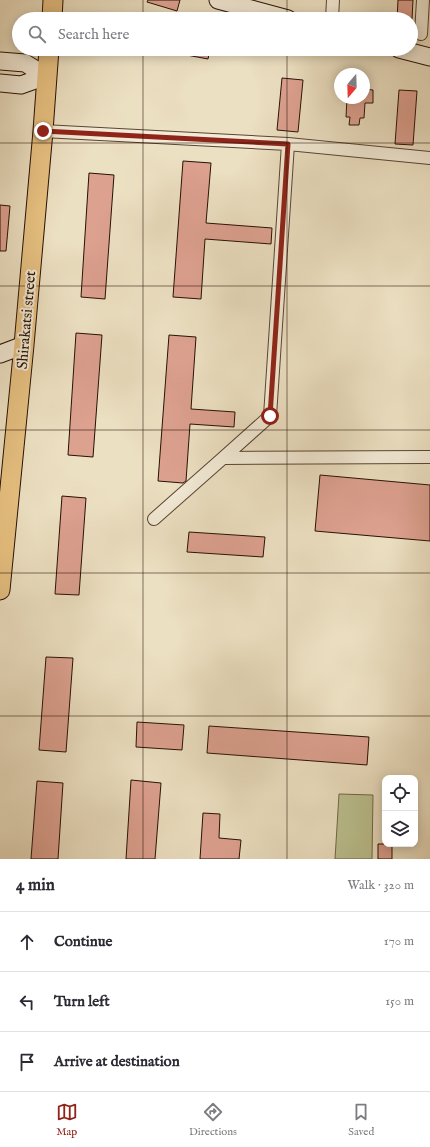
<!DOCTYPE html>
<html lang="en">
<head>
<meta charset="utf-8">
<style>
	:root { --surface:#fff; --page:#f2f2f3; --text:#2b2b33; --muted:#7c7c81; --line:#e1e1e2; --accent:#8f2418 }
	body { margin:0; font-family:"IM FELL English",serif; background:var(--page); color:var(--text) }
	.controls { position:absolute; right:12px; bottom:12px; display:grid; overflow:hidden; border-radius:8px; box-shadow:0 2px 10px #0003 }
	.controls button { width:36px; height:36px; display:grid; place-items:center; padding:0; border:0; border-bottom:1px solid var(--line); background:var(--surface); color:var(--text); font:20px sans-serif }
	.compass { position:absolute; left:334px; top:68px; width:36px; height:36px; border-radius:50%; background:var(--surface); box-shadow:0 2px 10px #0003; rotate:199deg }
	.stop { position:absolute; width:12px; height:12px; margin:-9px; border:3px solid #8f2418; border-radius:50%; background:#fff }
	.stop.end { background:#8f2418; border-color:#fff; box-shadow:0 1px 4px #0008 }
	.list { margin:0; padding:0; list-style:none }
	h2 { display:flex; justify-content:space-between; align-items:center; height:52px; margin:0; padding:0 16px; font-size:17px }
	h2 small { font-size:13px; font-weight:400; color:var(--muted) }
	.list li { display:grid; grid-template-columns:26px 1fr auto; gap:12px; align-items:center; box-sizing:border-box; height:60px; padding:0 16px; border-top:1px solid var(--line) }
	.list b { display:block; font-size:15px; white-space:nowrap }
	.list em { font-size:13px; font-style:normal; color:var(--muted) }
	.icon { flex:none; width:22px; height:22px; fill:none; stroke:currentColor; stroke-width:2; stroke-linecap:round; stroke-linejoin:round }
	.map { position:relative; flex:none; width:430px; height:859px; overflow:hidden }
	.search { position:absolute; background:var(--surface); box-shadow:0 2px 10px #0003; left:12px; right:12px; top:12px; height:44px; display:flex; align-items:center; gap:10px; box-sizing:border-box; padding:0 14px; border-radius:22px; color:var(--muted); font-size:15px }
	.sheet { height:232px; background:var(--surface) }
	nav { display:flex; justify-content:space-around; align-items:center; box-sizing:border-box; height:56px; border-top:1px solid var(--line); background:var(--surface); font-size:11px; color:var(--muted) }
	nav a { display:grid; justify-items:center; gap:2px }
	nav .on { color:var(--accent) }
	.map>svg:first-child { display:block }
	.green { fill:#bcc190; stroke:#72684a }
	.building { fill:#dda190; stroke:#271004 }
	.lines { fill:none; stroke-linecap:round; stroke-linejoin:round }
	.street-casing { stroke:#584434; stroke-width:14 }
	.secondary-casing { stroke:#271004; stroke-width:19 }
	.primary-casing { stroke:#271004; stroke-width:21 }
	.street { stroke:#f3ebd7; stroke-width:12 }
	.secondary { stroke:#f3ebd7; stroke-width:17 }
	.primary { stroke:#e6c081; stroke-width:19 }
	.route { stroke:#8f2418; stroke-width:5 }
	.grid { fill:none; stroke:#271004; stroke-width:1; stroke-opacity:0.55 }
	.labels { text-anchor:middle; stroke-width:4; stroke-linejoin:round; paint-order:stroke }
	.street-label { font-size:15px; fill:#271004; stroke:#f3ebd7 }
</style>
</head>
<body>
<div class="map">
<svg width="430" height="859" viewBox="0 0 430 859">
	<rect width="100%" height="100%" fill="#ece0c2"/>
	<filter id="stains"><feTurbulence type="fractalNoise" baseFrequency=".005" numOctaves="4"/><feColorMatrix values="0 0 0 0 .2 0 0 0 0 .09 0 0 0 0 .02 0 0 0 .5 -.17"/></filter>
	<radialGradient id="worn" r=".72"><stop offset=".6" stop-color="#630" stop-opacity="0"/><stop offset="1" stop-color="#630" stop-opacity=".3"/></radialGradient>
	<!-- green -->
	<path class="green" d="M339,794L373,795L372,859H335Z"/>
	<!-- building -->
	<path class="building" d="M148,0H180L177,11L147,2Z
		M398,0H413L412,19H397Z
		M177,49H210L208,59L176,53Z
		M282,78L303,80L298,132L277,130Z
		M364,89L373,90V103H365L364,118H360L359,125H349L350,117H346L347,98H364Z
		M399,90L417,91L413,145L395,144Z
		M183,161L211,163L206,223L272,228L271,244L205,239L201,299L173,297Z
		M89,173L114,175L105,299L81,297Z
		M0,205L10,206L6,251H0Z
		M76,333L102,335L93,457L68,455Z
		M169,335L196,337L191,409L235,412L234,427L190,424L186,481L183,483L158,481Z
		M320,475L430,485V541L315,531Z
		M62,496L86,498L79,595L55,594Z
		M189,532L265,537L263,557L187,552Z
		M46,657L73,658L66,752L39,750Z
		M137,722L184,725L182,750L136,747Z
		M209,726L369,737L367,765L207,753Z
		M131,780L161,783L155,859H126Z
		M37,781L63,783L58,859H31Z
		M203,813L220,814L219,838L241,840L239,859H200Z
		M378,844H392V859H378Z"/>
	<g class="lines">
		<defs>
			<path id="street" d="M332,19L333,0
				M421,34L423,0
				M43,131L288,144L430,158
				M223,458L270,416L288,144
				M154,519L223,458L430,457"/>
			<path id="secondary" d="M218,0L288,19
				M399,49L430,57
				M0,61L25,63L46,76
				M0,83L21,85L46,76
				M0,354L24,345"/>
			<path id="primary" d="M52,19L53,0
				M0,590L24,345L43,131L49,49"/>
		</defs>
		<!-- street casing -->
		<use href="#street" class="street-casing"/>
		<!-- secondary casing -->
		<use href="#secondary" class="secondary-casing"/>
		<!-- primary casing -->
		<use href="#primary" class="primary-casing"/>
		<!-- street -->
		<use href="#street" class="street"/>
		<!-- secondary -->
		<use href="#secondary" class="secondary"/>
		<!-- primary -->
		<use href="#primary" class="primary"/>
	</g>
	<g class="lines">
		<!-- route -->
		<path class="route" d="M43,131L288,144L270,416"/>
	</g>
	<!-- grid -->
	<path class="grid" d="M143,0V19M287,0V19M143,49V859M287,49V859M0,143H430M0,286H430M0,430H430M0,573H430M0,716H430"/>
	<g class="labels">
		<!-- street labels -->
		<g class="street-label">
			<text transform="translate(26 320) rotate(-85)" y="5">Shirakatsi street</text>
		</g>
	</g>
	<rect width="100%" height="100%" filter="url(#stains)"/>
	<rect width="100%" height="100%" fill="url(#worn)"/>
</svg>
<div class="controls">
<button><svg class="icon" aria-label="locate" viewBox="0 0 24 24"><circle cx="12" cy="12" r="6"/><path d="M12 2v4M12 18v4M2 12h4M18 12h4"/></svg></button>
<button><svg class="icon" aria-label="layers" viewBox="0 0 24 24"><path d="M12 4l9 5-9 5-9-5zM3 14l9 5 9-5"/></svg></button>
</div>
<svg class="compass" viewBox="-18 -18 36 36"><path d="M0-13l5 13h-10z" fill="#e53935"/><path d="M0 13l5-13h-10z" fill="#7c7c81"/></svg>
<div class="stop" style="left:270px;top:416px"></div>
<div class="stop end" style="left:43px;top:131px"></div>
<div class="search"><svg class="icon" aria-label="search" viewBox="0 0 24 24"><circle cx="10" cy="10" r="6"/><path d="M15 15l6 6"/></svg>Search here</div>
</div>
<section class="sheet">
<h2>4 min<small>Walk · 320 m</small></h2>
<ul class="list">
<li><svg class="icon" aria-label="ahead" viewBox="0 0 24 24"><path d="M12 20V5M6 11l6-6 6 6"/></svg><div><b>Continue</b></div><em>170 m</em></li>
<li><svg class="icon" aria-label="left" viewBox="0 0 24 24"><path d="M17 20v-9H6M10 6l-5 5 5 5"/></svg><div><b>Turn left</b></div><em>150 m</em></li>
<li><svg class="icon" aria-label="arrive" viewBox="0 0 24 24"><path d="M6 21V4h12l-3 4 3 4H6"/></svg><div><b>Arrive at destination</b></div></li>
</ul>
</section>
<nav>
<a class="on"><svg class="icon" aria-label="map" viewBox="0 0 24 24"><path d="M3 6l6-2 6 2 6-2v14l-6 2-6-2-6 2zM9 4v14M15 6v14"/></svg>Map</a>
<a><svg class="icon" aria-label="directions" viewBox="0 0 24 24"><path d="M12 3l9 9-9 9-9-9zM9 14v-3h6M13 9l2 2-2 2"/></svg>Directions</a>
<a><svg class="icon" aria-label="saved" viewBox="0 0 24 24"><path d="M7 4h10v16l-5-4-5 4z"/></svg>Saved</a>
</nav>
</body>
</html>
